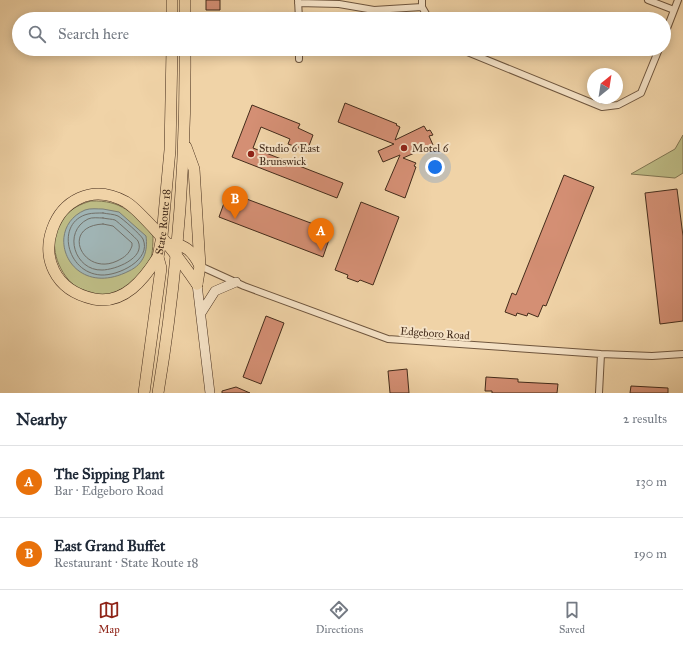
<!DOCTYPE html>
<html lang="en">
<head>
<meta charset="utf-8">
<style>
	:root { --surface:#fff; --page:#f2f2f3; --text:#1f2937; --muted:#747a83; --line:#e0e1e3; --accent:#8f2418 }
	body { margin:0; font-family:"IM FELL Great Primer",serif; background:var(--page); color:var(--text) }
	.compass { position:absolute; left:587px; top:68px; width:36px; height:36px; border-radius:50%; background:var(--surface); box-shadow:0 2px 10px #0003; rotate:30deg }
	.you { position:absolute; left:435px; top:167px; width:14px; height:14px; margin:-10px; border:3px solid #fff; border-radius:50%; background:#1a73e8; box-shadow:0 0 0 6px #1a73e833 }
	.badge { display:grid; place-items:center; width:26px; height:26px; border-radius:50%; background:var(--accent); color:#fff; font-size:13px; font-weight:700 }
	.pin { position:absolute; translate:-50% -33px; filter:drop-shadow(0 1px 2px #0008) }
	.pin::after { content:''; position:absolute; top:21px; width:14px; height:12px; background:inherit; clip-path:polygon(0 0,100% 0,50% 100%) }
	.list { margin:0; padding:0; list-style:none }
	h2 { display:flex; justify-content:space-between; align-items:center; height:52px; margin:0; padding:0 16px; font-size:17px }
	h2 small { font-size:13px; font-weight:400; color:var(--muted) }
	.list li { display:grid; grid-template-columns:26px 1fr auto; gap:12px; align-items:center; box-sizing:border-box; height:72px; padding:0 16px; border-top:1px solid var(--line) }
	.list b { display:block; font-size:15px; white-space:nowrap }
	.list p { margin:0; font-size:13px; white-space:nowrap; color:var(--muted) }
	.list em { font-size:13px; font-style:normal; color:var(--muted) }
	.icon { flex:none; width:22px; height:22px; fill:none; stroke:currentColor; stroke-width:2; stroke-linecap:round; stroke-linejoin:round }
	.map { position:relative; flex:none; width:683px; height:393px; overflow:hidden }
	.search { position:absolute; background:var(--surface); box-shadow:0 2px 10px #0003; left:12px; right:12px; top:12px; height:44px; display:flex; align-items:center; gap:10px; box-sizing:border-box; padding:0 14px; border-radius:22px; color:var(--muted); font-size:15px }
	.sheet { height:196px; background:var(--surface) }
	nav { display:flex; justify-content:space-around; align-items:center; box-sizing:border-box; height:56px; border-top:1px solid var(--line); background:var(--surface); font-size:11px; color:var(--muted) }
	nav a { display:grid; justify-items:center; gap:2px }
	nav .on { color:var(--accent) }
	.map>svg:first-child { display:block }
	.green { fill:#bdbb84; stroke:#807450 }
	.water { fill:#a0b4b4; stroke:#7b7e77 }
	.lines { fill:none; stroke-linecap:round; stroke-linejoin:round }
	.shore { stroke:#727068; stroke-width:1 }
	.building { fill:#d48f74; stroke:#442c1b }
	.street-casing { stroke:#6f563e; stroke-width:8 }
	.secondary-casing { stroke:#442c1b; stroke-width:10 }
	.highway-casing { stroke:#442c1b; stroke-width:12 }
	.street { stroke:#f5e2c6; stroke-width:6 }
	.secondary { stroke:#f5e2c6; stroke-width:9 }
	.highway { stroke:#f0d3a7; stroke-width:11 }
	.poi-dot { fill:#8f2418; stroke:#f5e2c6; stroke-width:1.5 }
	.labels { text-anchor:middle; stroke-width:4; stroke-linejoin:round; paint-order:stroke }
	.poi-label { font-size:11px; fill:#442c1b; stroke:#f5e2c6; text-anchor:start }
	.street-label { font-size:11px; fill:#442c1b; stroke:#f5e2c6 }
</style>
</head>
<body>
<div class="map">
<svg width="683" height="393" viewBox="0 0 683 393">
	<rect width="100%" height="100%" fill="#f0d3a7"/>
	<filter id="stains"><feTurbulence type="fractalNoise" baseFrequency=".005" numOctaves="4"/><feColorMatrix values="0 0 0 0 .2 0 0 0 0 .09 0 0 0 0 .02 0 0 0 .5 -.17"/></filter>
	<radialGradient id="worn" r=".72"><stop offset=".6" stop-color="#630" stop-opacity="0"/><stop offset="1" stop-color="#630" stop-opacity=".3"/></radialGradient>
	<!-- green -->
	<path class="green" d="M683,135V173L675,178L631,174L675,149Z
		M91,201C122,200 132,213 153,234C153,260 151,267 131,284C74,332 14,222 91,201Z"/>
	<!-- water -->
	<path class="water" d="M103,209L119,212L146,236C148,251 144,264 129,271C70,301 41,229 85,210C90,208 98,209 103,209Z"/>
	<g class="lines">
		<!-- shore -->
		<path class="shore" d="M103,213C107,214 114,214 118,216C122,218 141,235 143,239C152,260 118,276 101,275C66,273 55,222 88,214C92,213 98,213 103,213Z
			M103,218C107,219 112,219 115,220C118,222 136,238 138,241C146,258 115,270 102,270C75,271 62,232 88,219C92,217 98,218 103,218Z
			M103,224L113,226L132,243V246C129,254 125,257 117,261C83,277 59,226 103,224Z"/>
	</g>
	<!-- building -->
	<path class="building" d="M206,0H220V10H206Z
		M345,103L397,124L396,125L400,127L395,140L424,126L427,131L430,130L433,135L429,136L433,145L403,158L416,163L414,166L416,167L405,198L385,190L400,155L383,162L378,151L394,144L338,122Z
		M252,105L300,124L298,128L313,135L307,151L288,144L290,139L261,127L253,148L343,183L337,198L232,157Z
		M564,175L594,187L546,306L543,305L538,317L528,313L527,316L517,313L516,316L505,312L512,293L516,295Z
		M677,189L683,236V321L660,324L645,193Z
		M228,192L332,231L323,257L219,217Z
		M361,202L399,217L373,285L360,280L358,282L347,278L348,275L335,270Z
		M266,316L284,323L261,384L243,377Z
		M407,369L409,393H390L388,371Z
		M486,377L518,379V382L558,384L557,393H492V391H485Z
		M631,386L668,388V393H630Z
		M236,387L250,393H222V391Z"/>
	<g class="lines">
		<defs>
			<path id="street" d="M298,0L299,19
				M422,0V7L429,19
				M648,0L674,10
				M298,3L339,4L374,10L422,7
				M664,36L678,0
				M299,49V59
				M460,49L602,107L618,105L641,93L659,49
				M200,266L244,286L388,339L601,354L652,356L683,354
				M599,393L601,354"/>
			<path id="secondary" d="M197,284L210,393
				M201,313L215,291L236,282"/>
			<g id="highway">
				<path d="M172,0V19"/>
				<path d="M185,0V19"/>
				<path d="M186,147L194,169L200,266L197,284"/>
				<path d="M171,244C185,244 193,252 199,264"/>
				<path d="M158,257C144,279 124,305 94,299C11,281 55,163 126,202C134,207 140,214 146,220C166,240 181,261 197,284"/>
				<path id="s1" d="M144,393L161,268L158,257L162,236L170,150L172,49"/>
				<path d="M158,393C177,279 186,164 185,49"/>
			</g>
		</defs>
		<!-- street casing -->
		<use href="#street" class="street-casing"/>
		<!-- secondary casing -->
		<use href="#secondary" class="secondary-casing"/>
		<!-- highway casing -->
		<use href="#highway" class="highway-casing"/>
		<!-- street -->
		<use href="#street" class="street"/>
		<!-- secondary -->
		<use href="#secondary" class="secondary"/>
		<!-- highway -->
		<use href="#highway" class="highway"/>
	</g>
	<!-- markers -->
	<g class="poi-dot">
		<circle cx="404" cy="148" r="4"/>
		<circle cx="251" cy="154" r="4"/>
	</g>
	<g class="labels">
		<!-- poi labels -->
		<g class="poi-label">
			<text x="259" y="152">Studio 6 East<tspan x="259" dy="13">Brunswick</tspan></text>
			<text x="412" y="152">Motel 6</text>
		</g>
		<!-- street labels -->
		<g class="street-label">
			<text dy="4" stroke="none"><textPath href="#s1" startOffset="173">State Route 18</textPath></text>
			<text transform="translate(435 333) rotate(4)" y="4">Edgeboro Road</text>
		</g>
	</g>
	<rect width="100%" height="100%" filter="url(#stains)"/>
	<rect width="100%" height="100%" fill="url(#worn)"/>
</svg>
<svg class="compass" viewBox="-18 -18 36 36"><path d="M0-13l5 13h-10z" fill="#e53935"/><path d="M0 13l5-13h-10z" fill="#747a83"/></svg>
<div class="you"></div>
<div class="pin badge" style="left:321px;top:251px;background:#e8710a">A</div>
<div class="pin badge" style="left:235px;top:219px;background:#e8710a">B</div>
<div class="search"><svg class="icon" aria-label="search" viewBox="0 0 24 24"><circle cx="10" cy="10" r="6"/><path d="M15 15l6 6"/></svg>Search here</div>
</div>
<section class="sheet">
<h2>Nearby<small>2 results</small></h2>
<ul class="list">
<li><span class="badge" style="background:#e8710a">A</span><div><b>The Sipping Plant</b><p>Bar · Edgeboro Road</p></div><em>130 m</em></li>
<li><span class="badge" style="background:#e8710a">B</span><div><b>East Grand Buffet</b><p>Restaurant · State Route 18</p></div><em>190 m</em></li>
</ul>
</section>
<nav>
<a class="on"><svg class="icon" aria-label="map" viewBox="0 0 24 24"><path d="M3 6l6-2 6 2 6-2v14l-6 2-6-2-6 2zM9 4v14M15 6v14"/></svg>Map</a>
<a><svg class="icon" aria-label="directions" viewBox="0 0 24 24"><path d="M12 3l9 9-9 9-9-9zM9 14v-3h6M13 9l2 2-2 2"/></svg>Directions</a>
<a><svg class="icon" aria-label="saved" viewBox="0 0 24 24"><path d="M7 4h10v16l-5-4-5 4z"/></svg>Saved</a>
</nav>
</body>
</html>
